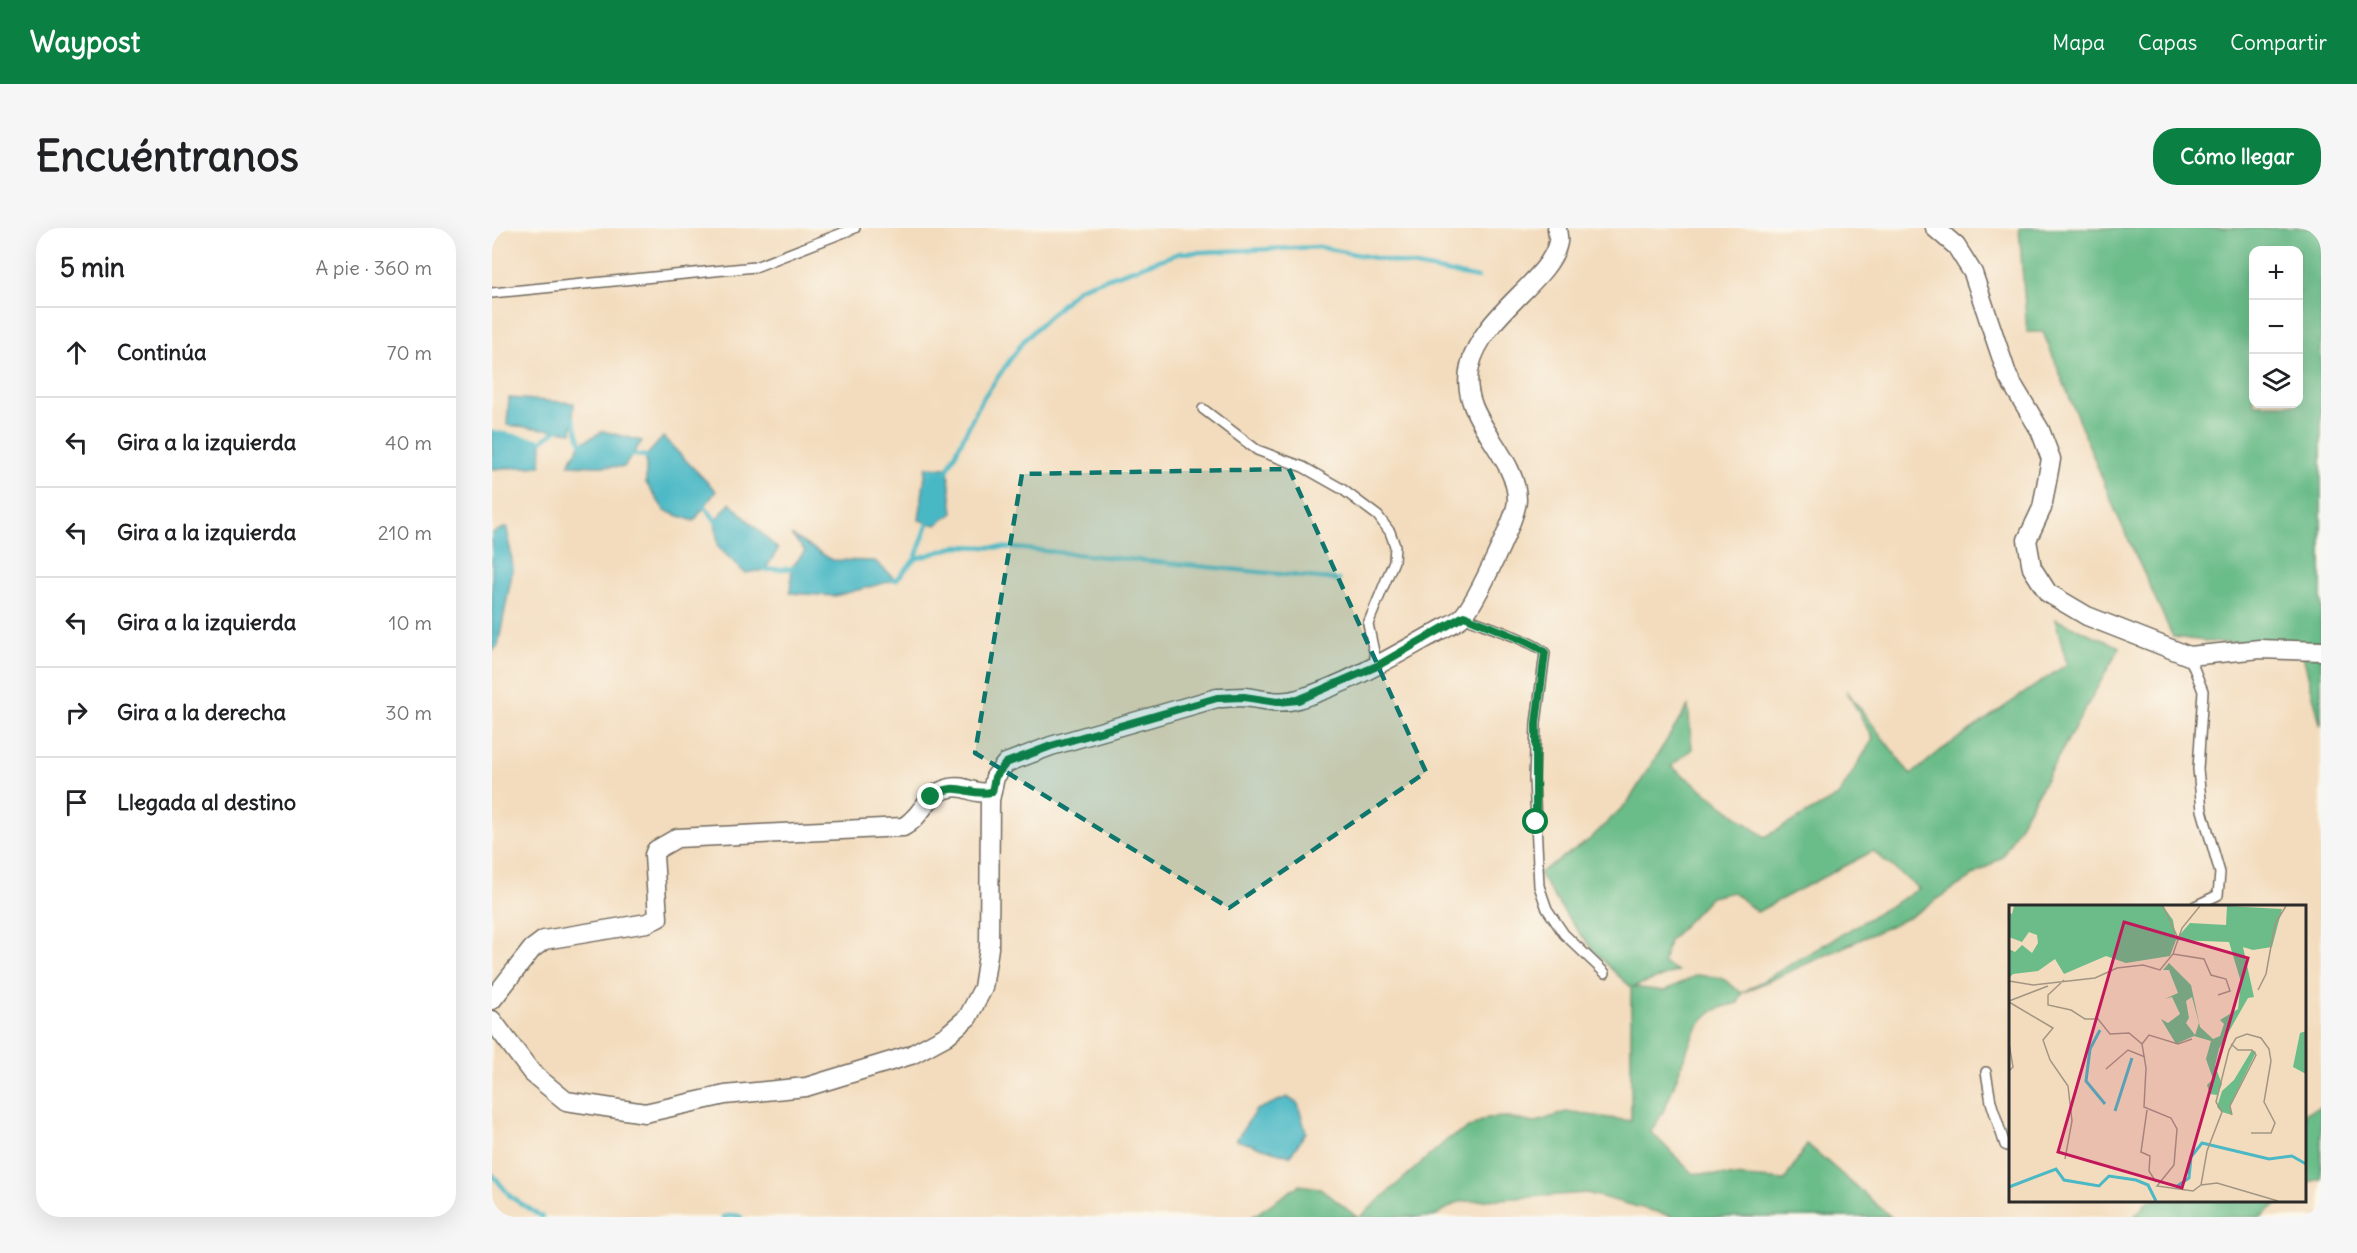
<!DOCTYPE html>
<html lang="es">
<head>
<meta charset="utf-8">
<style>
	:root { --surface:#fff; --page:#f6f6f6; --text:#202124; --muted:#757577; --line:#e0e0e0; --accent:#0b8043 }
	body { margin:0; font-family:Delius,sans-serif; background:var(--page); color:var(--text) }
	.controls { position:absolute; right:18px; top:18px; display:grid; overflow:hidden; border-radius:12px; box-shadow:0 6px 24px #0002 }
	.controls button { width:54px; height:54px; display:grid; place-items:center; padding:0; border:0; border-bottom:2px solid var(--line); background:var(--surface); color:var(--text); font:30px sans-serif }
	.stop { position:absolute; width:18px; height:18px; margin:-14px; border:4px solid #0b8043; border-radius:50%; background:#fff }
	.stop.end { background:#0b8043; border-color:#fff; box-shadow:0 2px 6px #0008 }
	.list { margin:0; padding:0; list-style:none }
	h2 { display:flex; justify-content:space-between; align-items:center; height:78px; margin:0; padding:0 24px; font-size:26px }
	h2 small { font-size:20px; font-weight:400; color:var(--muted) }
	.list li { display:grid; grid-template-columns:39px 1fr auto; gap:18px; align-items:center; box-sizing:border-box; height:90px; padding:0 24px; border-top:2px solid var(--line) }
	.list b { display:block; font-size:22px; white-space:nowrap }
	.list em { font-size:20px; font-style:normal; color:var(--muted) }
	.icon { flex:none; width:33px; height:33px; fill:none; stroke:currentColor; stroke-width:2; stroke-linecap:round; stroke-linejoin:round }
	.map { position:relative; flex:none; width:1829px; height:989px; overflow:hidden; border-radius:24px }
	header { display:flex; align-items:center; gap:36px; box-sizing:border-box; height:84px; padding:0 30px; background:var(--accent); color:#fff }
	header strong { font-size:28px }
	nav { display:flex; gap:33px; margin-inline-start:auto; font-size:21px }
	.intro { display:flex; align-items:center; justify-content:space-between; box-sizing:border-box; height:144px; padding:0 36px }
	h1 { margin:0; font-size:42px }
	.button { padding:15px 27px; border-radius:24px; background:var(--accent); color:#fff; font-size:21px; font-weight:700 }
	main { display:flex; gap:36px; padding:0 36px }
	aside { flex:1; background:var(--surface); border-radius:24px; box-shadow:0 6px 24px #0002 }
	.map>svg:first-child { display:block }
	.forest { fill:#6bbc89; stroke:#4b745a; stroke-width:1.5; fill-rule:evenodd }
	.water { fill:#4ab8c5; stroke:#3a7278; stroke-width:1.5 }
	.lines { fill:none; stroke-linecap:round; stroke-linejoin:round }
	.stream { stroke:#4ab8c5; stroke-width:4.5 }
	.service-casing { stroke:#71695e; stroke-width:12 }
	.minor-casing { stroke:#71695e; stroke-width:21 }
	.service { stroke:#fff; stroke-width:9 }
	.minor { stroke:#fff; stroke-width:18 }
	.route { stroke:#0b8043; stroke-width:8 }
	.marked { fill:#0f766e; fill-opacity:0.2; stroke:#0f766e; stroke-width:4.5; stroke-dasharray:12 8; stroke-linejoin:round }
	.inset-river { fill:none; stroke:#4ab8c5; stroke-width:3 }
	.inset-road { fill:none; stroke:#a39583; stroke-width:1.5 }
	.view { fill:#c2185b; fill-opacity:0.15; stroke:#c2185b; stroke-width:3 }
	.inset-edge { fill:none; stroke:#2b2b2b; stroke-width:3 }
</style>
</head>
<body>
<header>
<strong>Waypost</strong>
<nav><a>Mapa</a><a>Capas</a><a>Compartir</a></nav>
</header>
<div class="intro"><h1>Encuéntranos</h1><a class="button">Cómo llegar</a></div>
<main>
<aside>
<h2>5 min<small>A pie · 360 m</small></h2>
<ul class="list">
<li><svg class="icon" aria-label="ahead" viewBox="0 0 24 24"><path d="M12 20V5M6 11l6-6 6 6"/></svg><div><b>Continúa</b></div><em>70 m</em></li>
<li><svg class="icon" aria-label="left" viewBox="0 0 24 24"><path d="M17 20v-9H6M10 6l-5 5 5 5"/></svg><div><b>Gira a la izquierda</b></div><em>40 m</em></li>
<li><svg class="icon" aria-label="left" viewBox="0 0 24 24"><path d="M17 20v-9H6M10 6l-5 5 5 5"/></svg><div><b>Gira a la izquierda</b></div><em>210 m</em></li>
<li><svg class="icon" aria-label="left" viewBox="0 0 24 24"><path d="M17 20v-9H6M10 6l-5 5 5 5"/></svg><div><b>Gira a la izquierda</b></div><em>10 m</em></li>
<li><svg class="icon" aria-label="right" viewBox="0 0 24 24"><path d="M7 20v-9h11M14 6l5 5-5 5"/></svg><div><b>Gira a la derecha</b></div><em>30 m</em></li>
<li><svg class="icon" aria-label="arrive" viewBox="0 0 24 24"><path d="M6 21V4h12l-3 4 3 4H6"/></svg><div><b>Llegada al destino</b></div></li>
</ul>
</aside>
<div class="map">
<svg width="1829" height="989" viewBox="0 0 1829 989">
	<rect width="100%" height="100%" fill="#fbf7ec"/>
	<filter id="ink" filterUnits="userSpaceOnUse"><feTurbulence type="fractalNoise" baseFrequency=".0167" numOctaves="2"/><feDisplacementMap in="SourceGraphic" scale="12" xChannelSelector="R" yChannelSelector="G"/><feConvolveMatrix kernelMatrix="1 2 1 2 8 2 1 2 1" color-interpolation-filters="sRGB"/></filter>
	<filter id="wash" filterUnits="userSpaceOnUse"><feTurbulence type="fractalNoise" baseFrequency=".008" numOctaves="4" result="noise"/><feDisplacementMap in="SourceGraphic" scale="24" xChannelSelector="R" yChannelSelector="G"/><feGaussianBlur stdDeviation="1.35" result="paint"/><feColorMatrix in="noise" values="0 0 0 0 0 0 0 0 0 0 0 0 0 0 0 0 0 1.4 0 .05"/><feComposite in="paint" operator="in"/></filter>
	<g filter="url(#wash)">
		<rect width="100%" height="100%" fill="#f3dcbd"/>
		<!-- forest -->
		<path class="forest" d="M1527,0H1829V413L1810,419L1829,428V499L1809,419L1779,413L1729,415L1681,409L1623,282L1551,104H1535ZM1762,22H1806V176H1762Z
			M1563,391L1628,419L1510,629L1418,689L1250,765L1246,775C1238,777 1227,779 1220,784C1192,801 1185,874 1158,903L1200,945L1293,952L1315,916L1399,989H1183L1095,965L966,974L941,989H868L956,911L995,890L1014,889L1042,895L1074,884L1139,893V759C1100,726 1073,688 1047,645L1097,612L1136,574L1196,478L1200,521L1179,538L1273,609L1346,568L1381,511L1354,462L1419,547L1449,522L1575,436ZM1381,623L1427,661L1250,765L1230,750L1205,747L1172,763L1141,759L1186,743L1171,735L1177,713L1219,669L1241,664L1265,684Z
			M1829,879V951L1813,955V885Z
			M807,957L828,960L865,989H760Z
			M1657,972H1788V973L1769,989H1642Z"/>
		<!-- water -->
		<path class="water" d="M17,170L82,175L80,204L15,197Z
			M111,203L150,213L132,239L76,237L89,215Z
			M0,204L50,213L49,238L0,241Z
			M171,209L224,263L202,293L173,283L154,255V228Z
			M434,239L456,240L461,285L444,297L427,292Z
			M238,275L286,321L273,342L253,345L226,319L223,293Z
			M15,299L21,340L6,418L0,423V305Z
			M299,307L340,332L383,333L404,352L343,368L298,365L300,339L313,323Z
			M795,869L806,876L814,904L798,928L744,912L764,882Z"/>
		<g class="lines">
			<!-- stream -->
			<path class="stream" d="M77,193L81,190L89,215L95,216
				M0,204L50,213L68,200
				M135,226L154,228L158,231
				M455,243L489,173L532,112L587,60L688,25L827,19L986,50
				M210,275L227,297
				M423,331L466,318L523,320L847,352
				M269,338L273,342L305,340
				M399,351L404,352L423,331L438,290
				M0,946L19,969L50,989
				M231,989L244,987L249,989"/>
		</g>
	</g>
	<g filter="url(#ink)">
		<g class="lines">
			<defs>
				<path id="service" d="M0,65L263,39L363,0
					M711,181L765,222L811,239L850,261L886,288L898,304L903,318L902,333L876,396L885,438
					M972,389C987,395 1046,415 1053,425L1044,495L1042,551L1047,658L1055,681L1072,706L1113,745
					M1697,428L1711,463L1706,541L1710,582L1728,645L1726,667L1703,678
					M1494,844L1499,874L1513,917L1518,919"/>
				<path id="minor" d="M1443,0L1464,18L1481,45L1516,149L1548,202L1559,231L1550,280L1535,312L1540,340L1556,365L1595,388L1697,428L1768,421L1829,423
					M0,772L40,721L52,712L155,695L166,690L162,627L164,622L185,610L411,599C431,589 432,566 458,560C474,556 481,568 500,564
					M0,792L40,845L74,873L153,885L233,867L314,859L419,827L454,808L476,789L491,760L497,720L498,572L503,549L514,535L559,518L725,470C734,470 743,469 752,469C771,471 788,477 806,471C852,458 904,427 945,404C953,399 967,394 972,387C984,373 1025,289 1025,272C1025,225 965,190 978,138C990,86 1059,52 1066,14C1067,10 1065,4 1065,0"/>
			</defs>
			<!-- service casing -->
			<use href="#service" class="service-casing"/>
			<!-- minor casing -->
			<use href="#minor" class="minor-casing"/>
			<!-- service -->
			<use href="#service" class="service"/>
			<!-- minor -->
			<use href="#minor" class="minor"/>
		</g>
	</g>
	<g class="lines" filter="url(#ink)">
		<!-- route -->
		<path class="route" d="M439,569C465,551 475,569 500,564L503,549L514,535L559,518L725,470L752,469L785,474L806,472L885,438L972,388C987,395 1047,416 1053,425L1044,495V594"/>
	</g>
	<!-- marked area -->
	<path class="marked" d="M797,241L934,544L737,680L483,525L530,246Z"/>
	<!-- overview -->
	<g transform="translate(1517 677)">
		<rect width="297" height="297" fill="#f3dcbd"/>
		<path d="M5,1H154L164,15L167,34L181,18L217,20L218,1L273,4L263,42L244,45L234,42L245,92L239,93L210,144L206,161L213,179L208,190L201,189L198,180L204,174L197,154L202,136L185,131L167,139L152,114L159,118L171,109L163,92L156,94L169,88L160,65H154L160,58L182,80L191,122L204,134L211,131L215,119L211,115L229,104L232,77L220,37L167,35L161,51L117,58L97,51L55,69L46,54L29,66L4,69L0,73V44L6,47L13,40L23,48L29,38L28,30L20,27L13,37L0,32V7L3,9ZM183,92L190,118L186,130L177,118L180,113L177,96ZM297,126V169L284,162L291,128ZM243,145L247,147L221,201L223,210L213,207L208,202L213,186L225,175Z" fill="#6bbc89" fill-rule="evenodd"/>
		<path class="inset-river" d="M91,125L81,144L77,176L96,199M106,206L123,153M0,282L47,264L55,275L90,281L100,271L127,275L139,280L147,296M167,282L180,273L182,252L193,238L260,254L283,251L297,259"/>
		<path class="inset-road" d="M154,1L168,31M164,49L195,54L202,70L217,74L221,86L209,90M55,75L39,90V100L62,105L76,114H89L101,129L120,128L133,139L137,163L135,202L162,213L168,224L165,260L148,281L184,286L192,280L208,278L269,296M0,76L24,80L86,73L108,63L134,60L151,65L164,49L173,23L191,1M249,85L257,69L266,19L277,1M0,96L39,81M0,97L44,123L34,135L41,155L59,181L63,216L56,254M0,138L4,162L0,166M133,139L140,130L169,139L183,134M222,139L229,145H243L247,150L221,201L223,210M97,164L119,145L136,152M138,205L132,247L141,251L140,266L147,277M192,280L198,246L213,207L207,197L220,145L227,133L238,129L252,133L260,144L262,156L255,197L266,218L262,228H242"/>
		<path class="view" d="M115,17L239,53L173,283L49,247Z"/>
		<rect width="297" height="297" class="inset-edge"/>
	</g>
</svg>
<div class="controls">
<button>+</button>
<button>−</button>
<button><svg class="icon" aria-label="layers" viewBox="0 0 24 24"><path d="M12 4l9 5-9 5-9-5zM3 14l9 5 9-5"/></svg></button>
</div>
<div class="stop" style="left:1044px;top:594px"></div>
<div class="stop end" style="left:439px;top:569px"></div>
</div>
</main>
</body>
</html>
